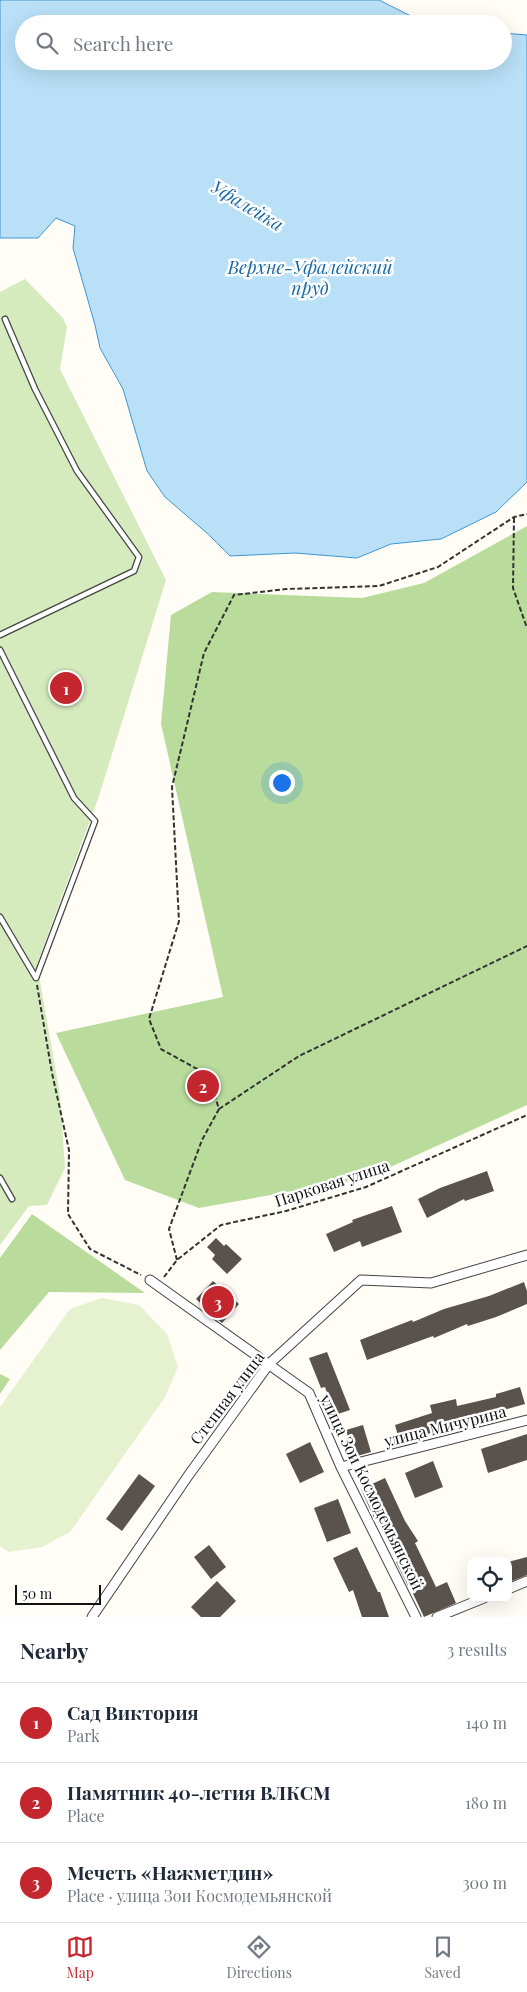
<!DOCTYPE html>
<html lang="en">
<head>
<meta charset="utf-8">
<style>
	:root { --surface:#fff; --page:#f2f2f3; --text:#1f2937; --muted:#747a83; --line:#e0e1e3; --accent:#c4262e }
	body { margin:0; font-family:"Playfair Display",serif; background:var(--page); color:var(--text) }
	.controls { position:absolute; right:15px; bottom:15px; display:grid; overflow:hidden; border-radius:10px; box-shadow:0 5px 20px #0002 }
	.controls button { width:45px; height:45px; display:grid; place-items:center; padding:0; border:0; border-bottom:1px solid var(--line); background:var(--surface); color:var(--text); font:25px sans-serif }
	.scale { position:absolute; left:15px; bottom:12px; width:86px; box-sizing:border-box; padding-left:5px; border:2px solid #111; border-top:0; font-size:14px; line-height:18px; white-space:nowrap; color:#111; -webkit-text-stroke:4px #fff; paint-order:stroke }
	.you { position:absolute; left:281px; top:782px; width:18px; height:18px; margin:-12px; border:4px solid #fff; border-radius:50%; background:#1a73e8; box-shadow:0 0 0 8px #1a73e833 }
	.badge { display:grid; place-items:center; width:32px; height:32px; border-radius:50%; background:var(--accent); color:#fff; font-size:16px; font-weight:700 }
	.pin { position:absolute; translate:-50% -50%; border:2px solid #fff; box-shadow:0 1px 5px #0006 }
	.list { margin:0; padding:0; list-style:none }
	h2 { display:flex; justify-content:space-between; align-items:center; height:65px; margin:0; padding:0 20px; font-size:21px }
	h2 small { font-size:16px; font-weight:400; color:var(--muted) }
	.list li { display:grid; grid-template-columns:32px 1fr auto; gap:15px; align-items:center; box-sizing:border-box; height:80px; padding:0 20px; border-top:1px solid var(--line) }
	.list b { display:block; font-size:19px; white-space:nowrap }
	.list p { margin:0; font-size:16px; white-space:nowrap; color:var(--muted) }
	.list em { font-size:16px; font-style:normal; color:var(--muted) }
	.icon { flex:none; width:28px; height:28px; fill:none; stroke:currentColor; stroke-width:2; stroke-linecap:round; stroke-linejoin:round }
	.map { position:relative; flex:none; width:527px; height:1617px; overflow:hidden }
	.search { position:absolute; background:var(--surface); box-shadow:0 5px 20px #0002; left:15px; right:15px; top:15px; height:55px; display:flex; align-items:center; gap:12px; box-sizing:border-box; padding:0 18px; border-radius:28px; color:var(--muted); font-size:19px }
	.sheet { height:305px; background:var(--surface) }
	nav { display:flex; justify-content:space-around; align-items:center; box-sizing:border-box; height:70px; border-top:1px solid var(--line); background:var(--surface); font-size:14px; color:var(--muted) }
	nav a { display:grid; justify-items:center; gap:2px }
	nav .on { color:var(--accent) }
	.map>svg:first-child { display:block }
	.green { fill:#d5ebbd }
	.forest { fill:#b9dc9c }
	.pitch { fill:#e6f2cf }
	.water { fill:#b9e0f7; stroke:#3f96cf }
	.building { fill:#5a524d }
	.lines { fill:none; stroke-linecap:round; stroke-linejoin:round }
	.lane-casing { stroke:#444; stroke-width:7 }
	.street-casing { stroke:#444; stroke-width:11 }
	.path { stroke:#333; stroke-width:2; stroke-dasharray:5 2.5; stroke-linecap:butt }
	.lane { stroke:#fff; stroke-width:4.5 }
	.street { stroke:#fff; stroke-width:9 }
	.labels { text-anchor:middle; stroke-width:5; stroke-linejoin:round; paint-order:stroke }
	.street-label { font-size:16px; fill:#111; stroke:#fff }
	.water-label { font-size:18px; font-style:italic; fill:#1768a6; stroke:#fff }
</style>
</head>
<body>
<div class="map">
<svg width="527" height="1617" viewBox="0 0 527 1617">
	<rect width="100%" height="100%" fill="#fffdf5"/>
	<!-- green -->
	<path class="green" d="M25,279L63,318L67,327L60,369L166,580L99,796L37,964L60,1095L65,1168L47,1205L29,1206L0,1245V292Z"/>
	<!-- forest -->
	<path class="forest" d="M527,526V1105L366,1178L199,1208L125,1180L56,1033L223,997L161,724L171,615L212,592L362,598L424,583Z
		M32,1214L145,1293L49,1292L0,1350V1258Z
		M0,1374L10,1379L0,1394Z"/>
	<!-- pitch -->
	<path class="pitch" d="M102,1298L139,1305L167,1334L178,1367L165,1397L70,1532L42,1547L9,1552L0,1546V1407L70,1309Z"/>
	<!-- water -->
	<path class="water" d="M0,0H379L417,19L447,24H24V61H503V33L527,35V482L496,512L441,539L391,544L357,558L295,553L230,556L208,534L165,497L147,471L123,389L100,348L95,325L73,248L75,226L56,218L38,238H0Z"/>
	<!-- building -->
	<path class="building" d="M487,1171L494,1191L465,1201L464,1199L427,1218L418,1199L440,1188Z
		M392,1206L402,1232L362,1247L360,1241L334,1252L326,1234L353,1222L352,1220Z
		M216,1238L224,1246L226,1244L242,1259L227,1274L212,1259L215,1255L207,1247Z
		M213,1281L239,1304L222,1323L196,1299Z
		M524,1282L527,1291V1304L496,1317L468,1326L467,1324L434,1338L433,1336L367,1360L360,1340L412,1320L413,1322L444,1309L489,1296Z
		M327,1352L350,1410L335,1415L325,1387L321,1388L309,1358Z
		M520,1387L525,1404L461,1422V1424L430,1430L431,1433L400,1443L395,1425L432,1413L430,1405L456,1399L457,1406L496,1397V1394Z
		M363,1425L371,1452L354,1457L346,1430Z
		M527,1434V1460L488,1473L481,1449Z
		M310,1442L324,1472L300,1483L286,1454Z
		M433,1461L443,1487L415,1498L405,1473Z
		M139,1474L155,1486L122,1531L106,1519Z
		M385,1478L405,1521L418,1541L415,1543L436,1587L447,1582L456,1603L424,1617L409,1585L408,1586L396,1562L402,1559L387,1533L384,1521L382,1522L379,1518L375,1520L361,1489Z
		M338,1499L351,1533L327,1542L314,1508Z
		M209,1545L226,1567L211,1579L194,1557Z
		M357,1547L378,1592H380L389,1617H362L353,1590L349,1592L333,1558Z
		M527,1557V1575L512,1581L508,1562Z
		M217,1581L236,1601L220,1617H201L191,1607Z"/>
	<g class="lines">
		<defs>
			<path id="lane" d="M0,635L134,571L139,557L77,471L35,389L5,319
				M0,650L74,798L95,821L36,978L0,917
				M0,1178L12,1199"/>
			<path id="street" d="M150,1280L309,1393L341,1467L416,1617
				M341,1467L527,1420
				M508,1589L527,1581
				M92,1617L188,1476L269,1364L361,1280L431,1283L527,1255
				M437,1617L484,1598"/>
		</defs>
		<!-- lane casing -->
		<use href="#lane" class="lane-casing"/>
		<!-- street casing -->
		<use href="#street" class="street-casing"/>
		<!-- path -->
		<path class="path" d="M514,518L513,588L527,628
			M37,985L52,1073L69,1150L68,1214L90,1249L141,1275
			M219,1109L299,1056L527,946
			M177,1260L169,1229L202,1140L219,1109L208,1075L161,1049L149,1019L179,921L172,787L204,653L234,595L286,589L379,586L438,567L514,517L527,514
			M164,1277L177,1260L221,1225L286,1211L366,1187L527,1115"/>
		<!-- lane -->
		<use href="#lane" class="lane"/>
		<!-- street -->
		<use href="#street" class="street"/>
	</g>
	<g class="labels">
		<!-- street labels -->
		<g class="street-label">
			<text transform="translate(332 1183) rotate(-18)" y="6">Парковая улица</text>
			<text transform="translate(227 1398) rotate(-53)" y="6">Степная улица</text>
			<text transform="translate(445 1426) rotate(-14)" y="6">улица Мичурина</text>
			<text transform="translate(372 1492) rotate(64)" y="6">улица Зои Космодемьянской</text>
		</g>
		<!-- water labels -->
		<g class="water-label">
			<text transform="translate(247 206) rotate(31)" y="6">Уфалейка</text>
			<text x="310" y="274">Верхне-Уфалейский<tspan x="310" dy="21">пруд</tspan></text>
		</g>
	</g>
</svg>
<div class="controls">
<button><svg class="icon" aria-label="locate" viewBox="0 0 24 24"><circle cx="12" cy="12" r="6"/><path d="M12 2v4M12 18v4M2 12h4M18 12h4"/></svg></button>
</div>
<div class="scale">50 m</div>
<div class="you"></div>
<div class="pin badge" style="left:66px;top:688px">1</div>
<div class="pin badge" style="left:203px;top:1086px">2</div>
<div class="pin badge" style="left:218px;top:1302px">3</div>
<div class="search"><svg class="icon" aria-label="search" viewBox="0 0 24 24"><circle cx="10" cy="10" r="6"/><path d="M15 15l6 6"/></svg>Search here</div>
</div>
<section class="sheet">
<h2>Nearby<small>3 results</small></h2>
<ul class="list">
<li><span class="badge">1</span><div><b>Сад Виктория</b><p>Park</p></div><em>140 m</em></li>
<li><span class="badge">2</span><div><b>Памятник 40-летия ВЛКСМ</b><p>Place</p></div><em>180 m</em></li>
<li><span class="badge">3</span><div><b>Мечеть «Нажметдин»</b><p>Place · улица Зои Космодемьянской</p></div><em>300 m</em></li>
</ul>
</section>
<nav>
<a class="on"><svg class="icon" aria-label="map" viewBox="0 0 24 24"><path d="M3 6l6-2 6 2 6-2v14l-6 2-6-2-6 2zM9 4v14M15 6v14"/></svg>Map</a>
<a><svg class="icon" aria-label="directions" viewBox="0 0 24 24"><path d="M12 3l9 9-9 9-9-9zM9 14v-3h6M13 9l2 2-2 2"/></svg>Directions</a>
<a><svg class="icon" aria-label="saved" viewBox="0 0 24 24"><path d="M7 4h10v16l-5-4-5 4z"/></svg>Saved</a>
</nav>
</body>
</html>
